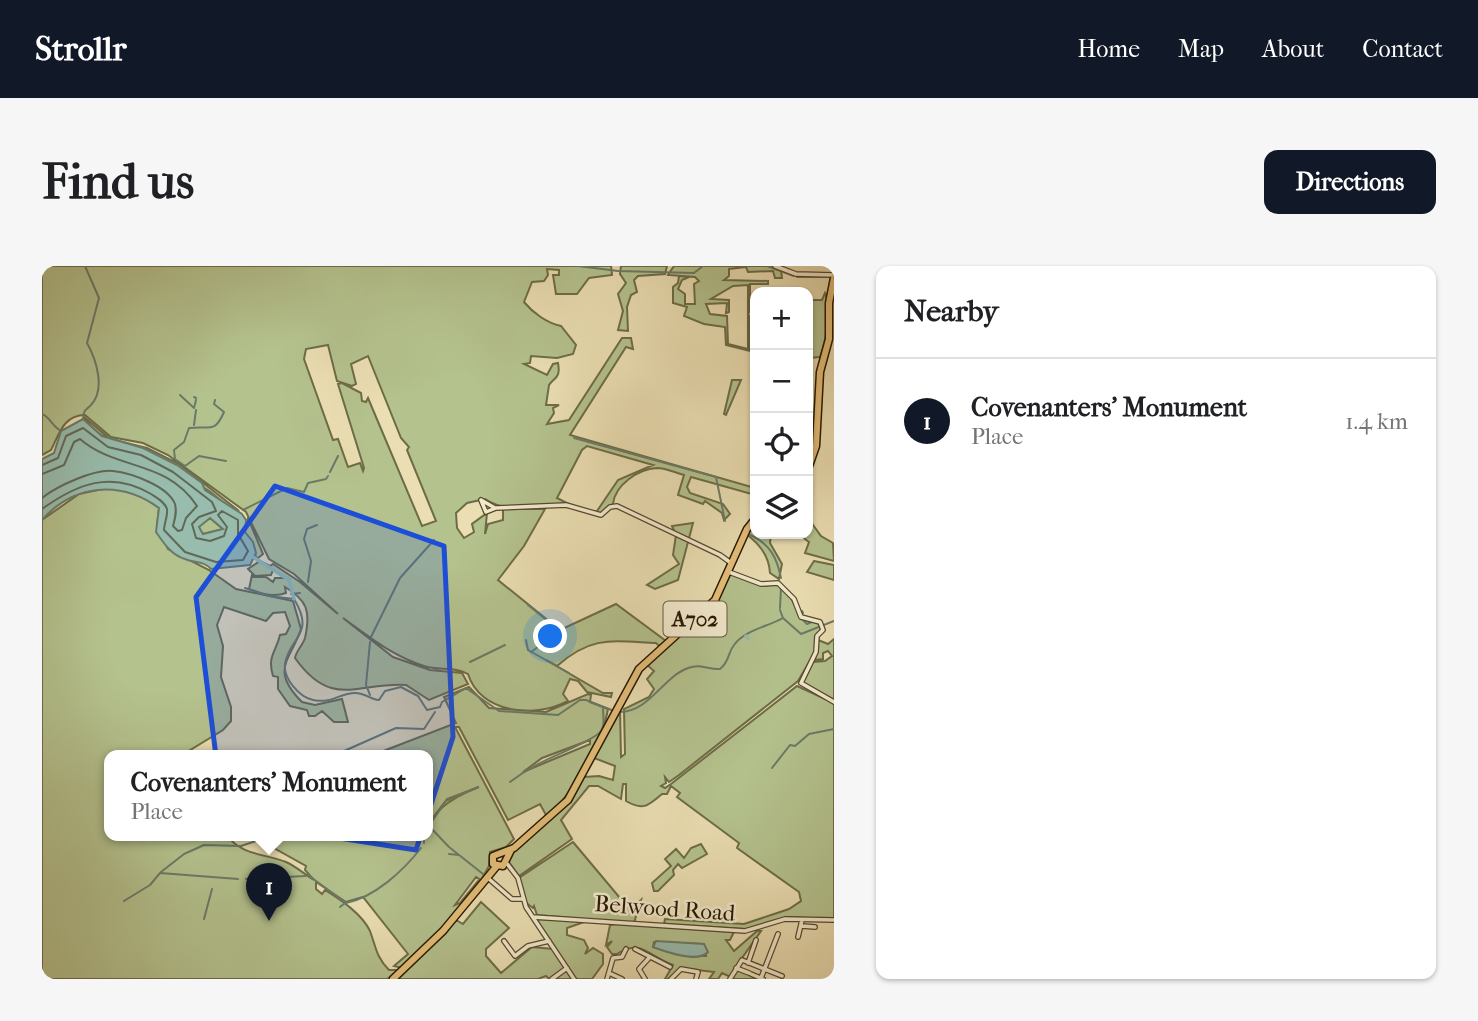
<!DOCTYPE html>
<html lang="en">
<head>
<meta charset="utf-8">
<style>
	:root { --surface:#fff; --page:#f6f6f6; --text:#202124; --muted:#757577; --line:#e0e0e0; --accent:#111827 }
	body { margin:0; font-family:"IM FELL French Canon",serif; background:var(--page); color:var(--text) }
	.controls { position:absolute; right:21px; top:21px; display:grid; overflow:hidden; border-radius:14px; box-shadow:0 2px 5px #0004 }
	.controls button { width:63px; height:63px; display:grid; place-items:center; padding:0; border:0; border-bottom:2px solid var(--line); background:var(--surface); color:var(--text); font:35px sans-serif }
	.you { position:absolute; left:509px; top:371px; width:24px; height:24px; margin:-18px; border:5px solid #fff; border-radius:50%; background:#1a73e8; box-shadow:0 0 0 10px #1a73e833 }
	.badge { display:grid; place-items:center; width:46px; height:46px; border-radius:50%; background:var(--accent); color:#fff; font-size:23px; font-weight:700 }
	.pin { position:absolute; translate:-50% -58px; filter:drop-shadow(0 2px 4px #0008) }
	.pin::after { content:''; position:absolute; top:37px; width:24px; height:21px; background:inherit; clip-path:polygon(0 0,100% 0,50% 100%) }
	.popup { position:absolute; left:62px; top:484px; width:329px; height:91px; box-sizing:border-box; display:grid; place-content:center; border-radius:14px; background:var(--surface); filter:drop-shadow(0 2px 5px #0005); font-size:23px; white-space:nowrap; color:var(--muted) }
	.popup b { font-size:26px; color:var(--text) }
	.popup::after { content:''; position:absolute; left:50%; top:100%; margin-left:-14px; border:14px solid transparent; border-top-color:var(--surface) }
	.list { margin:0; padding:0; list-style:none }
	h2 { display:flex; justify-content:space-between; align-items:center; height:91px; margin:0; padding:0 28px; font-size:30px }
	h2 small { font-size:23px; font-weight:400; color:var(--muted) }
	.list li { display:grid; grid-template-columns:46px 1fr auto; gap:21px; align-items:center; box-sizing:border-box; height:126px; padding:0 28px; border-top:2px solid var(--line) }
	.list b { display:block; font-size:26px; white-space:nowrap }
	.list p { margin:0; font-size:23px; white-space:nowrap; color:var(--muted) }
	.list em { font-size:23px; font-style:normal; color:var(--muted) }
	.icon { flex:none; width:38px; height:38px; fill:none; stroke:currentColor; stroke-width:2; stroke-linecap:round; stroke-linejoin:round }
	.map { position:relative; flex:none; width:792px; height:713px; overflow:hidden; border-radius:14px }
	header { display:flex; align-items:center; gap:42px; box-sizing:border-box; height:98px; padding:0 35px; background:var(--accent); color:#fff }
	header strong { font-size:33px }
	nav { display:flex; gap:38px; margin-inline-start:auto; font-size:24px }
	.intro { display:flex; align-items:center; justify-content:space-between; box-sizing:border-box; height:168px; padding:0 42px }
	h1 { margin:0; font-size:49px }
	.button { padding:18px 32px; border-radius:14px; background:var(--accent); color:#fff; font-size:24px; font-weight:700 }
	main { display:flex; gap:42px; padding:0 42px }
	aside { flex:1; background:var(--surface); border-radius:14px; box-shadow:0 2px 5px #0004 }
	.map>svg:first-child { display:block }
	.green { fill:#b4c28e; stroke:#6d6c47; stroke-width:2; fill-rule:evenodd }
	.water { fill:#98bcad; stroke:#6a7a68; stroke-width:2; fill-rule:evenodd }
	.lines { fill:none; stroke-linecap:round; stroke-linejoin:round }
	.shore { stroke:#5f6956; stroke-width:2 }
	.stream { stroke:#6a7a68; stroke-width:2 }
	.canal { stroke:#98bcad; stroke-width:3.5 }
	.minor-casing { stroke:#57482c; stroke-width:6 }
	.highway-casing { stroke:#261600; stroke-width:9 }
	.minor { stroke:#f1eacd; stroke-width:3.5 }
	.highway { stroke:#e5bf79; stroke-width:6 }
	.marked { fill:#1d4ed8; fill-opacity:0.2; stroke:#1d4ed8; stroke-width:5; stroke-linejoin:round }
	.labels { text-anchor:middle; stroke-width:5; stroke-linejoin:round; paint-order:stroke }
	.shield { fill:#f1eacd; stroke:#63563e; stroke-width:2 }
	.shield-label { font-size:21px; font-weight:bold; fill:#261600 }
	.street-label { font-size:23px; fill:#261600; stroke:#f1eacd }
</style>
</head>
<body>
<header>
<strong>Strollr</strong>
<nav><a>Home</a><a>Map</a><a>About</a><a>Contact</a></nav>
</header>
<div class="intro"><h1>Find us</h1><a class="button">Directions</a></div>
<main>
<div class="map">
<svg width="792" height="713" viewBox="0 0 792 713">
	<rect width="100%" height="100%" fill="#eadeb2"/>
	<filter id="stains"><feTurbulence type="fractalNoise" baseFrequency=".00286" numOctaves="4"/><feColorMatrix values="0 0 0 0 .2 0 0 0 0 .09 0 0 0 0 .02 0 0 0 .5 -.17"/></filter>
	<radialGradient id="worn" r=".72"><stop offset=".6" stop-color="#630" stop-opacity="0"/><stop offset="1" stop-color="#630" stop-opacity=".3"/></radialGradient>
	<!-- green -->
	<path class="green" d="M0,0H569L570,9L547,12L535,28H514L511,9H517V4L505,3L506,9L502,15L490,16L482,36C491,47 505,57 519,60L534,79L531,88L515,92L489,90L488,97L482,98L505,109L511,98L516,97C519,113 512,111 507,119L504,139H517L511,142L512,147L505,158L527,154L580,72H589L591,83L584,81L528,169L713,222V229L649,211L645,221L648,227L681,238L688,248L682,254L680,247L663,235L661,238L636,229L642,209C634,207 624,202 615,202C596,203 573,219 571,238L559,248H553L576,214L611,199L545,180L540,184L515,232L525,237C498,239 467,249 443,233L425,237L414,247L415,262L422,272L432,266L430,258L445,247L443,268L446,258L461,254V243H503L482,280L456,314L518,364L574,338L624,375L617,380L614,377C571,375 550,369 515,400L504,394L561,427H570L569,431L545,426L536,415L528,413L521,428L526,435C493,453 438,447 426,408C412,400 396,405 382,400C349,389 329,372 301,352L351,391L388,404L420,407L426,418L387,434L364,419C316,416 290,444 253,392C254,385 261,379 263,372C269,345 265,334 243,321L244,327C231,332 219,327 207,323L210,309L212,311H224L231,316L233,312H245L231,304L229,309L213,310L206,303L218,295L228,300L231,298L258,316L296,348L252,308L227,293L204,246L126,189L101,177L69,171L43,149C21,149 17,169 9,184L0,189ZM286,79L295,115L310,120L314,118L309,98L326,90L359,172L367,181L365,184L394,255L380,260L326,132L324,136L320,135L319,127L300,117L296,118L322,202L321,205L318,197L306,201L296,173L291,174L262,93L264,83Z
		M579,0H625L623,8L596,10L592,14L595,26L589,29L585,41L586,65L576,64L581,45L576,28L584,17L578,8Z
		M632,0H729L739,4L740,12H733L731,5L706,6L704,1L687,3V10L682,14L726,15V18H708V46L713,49L708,50V85L684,79L683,61L662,58L642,50L645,41L631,37V21L636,17L637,10L647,11L640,14L636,23L643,28V38H653L652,18L657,15L653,11L626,9ZM706,19V83L686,78L685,50L668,48L664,38L685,37L684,47L687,46V34L669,33L691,20Z
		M783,27C790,42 784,75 778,91L767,92L768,34H780Z
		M690,114H699L684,149L682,148Z
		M42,151L68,173L105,182L137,198L197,245C185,243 176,231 167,225C147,212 125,194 102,183C77,171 59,179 42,151Z
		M70,221L101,231L117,242L115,260L126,283L167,304L194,323L251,335L259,363C249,394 227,403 260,436L273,439L300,433L306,456H292L280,445L273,450H267L265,444L248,440L236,423V411L231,410C225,390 234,386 238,369L244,368L248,360L243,346L231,347L224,355L182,341L175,359L181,380L179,411L189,441V455L181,464L140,489H68V569H185C198,589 224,588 244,596C255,601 262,608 272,614L263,604L264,600L230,581H233L240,569H386C386,544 416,529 437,521L405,533L386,558V489H331L414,457L402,431L427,421L447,442L504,446L546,428L549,429L548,436L566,443C560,477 531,527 505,551L498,538L466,554L417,461H413L472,573L464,581L448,586L447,600L439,614L434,611L413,639L418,637L436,615L438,617L402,663L360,702L352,700L366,688L321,631L304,636L274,616V623L280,628L283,624C299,634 320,648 328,665C334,681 334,691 347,704H357L345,713H0V254L37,228ZM548,474V478L481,506L500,492Z
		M168,252L181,263L161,268L156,261Z
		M206,252L221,288L215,293L203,266Z
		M766,252L779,270L791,277L792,295L763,287L767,276L756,268H766Z
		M713,255V268L729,269L728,277L740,298L737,313L728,307C727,290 718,278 704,268Z
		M651,257L636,314L613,323L605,319L637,298L631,289L634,269L630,260Z
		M772,295L792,299V314L765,306Z
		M688,308L722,320L736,318L747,328L759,351L776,356L779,364L774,369L773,386L756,415L637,509L627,516L623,511L624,517L619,520L623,522L629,518L755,420L792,437V653L745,651L704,663L622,658L623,653L702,658L747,643L759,635L757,626L695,582L697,577L635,531L638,527L629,520L625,528H620C606,540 601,545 584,535V518H581L579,533L556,520H547L519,554L530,573L477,610L467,596L469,586L519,544L542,511L557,510L571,514L573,500L552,492L578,444L579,491L583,488L582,443L607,431L612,423L605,413L612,405L604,398L658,351Z
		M792,373V434L760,418L771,396L783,395L790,390L786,385L781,387V393L773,394L776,374L786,378Z
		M531,576L588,644L599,634L592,657L495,649L492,640L491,642L483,636L477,612Z
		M659,578L665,588L640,602L636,598L631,604L632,609L616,625H612L610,617L629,600L623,593L634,583L642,592L649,582Z
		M439,636L467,662L444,683V690L459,707L490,681L511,683L530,713H507L504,710L496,713H354L404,667L414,654L421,658Z
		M494,653L545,655L525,662V669L542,674L546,682L543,688L551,682L561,688V698L550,713H534Z
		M576,658L692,666L688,674H684L692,685L715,665H719L693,702L719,713H693L680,707L676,713H667L672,706L639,702L629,713H623L631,699C606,690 598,672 575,688H570L565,681L570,675L564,679L568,659ZM612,676L662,678L664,690L641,689L611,681Z"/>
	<!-- water -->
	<path class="water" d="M41,153L60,170L101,182L135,199L160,217L163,224L200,248L204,254L203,266L211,276L214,287L208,299L169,303C162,295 152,297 143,293C129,289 121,276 114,266L117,242C78,214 32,218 0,254V193L12,187L19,165ZM168,252L181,263L161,268L157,261Z
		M614,675L662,678L666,686C656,697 624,686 611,681Z"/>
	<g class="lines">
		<!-- shore -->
		<path class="shore" d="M0,199L16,192L24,170L41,162L66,181L99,189L131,206L170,236L174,245L157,251L150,258L154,272L168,275L182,270L185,261L176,249L180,245L196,254V268L206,285L201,294L174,296L143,286L122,264C122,258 126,250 125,243C123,236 115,232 109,228C69,204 35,218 0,243
			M0,208L22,199L32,176L38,173C75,205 124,193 155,240L144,252L140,264L136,265L131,260C133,253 135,246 133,238C126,220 89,207 71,205C52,203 15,220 0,232"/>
		<!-- stream -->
		<path class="stream" d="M536,0L576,5L652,7L661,0
			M725,0L752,10
			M755,11H789
			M138,129L152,142L154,134
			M152,131L154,132
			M173,134L172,138L182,146C173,167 169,160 147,162L142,176L132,184L133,193L143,200L157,190L184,195
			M0,148C8,151 10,160 19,165
			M41,153C42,143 43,145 49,139C64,123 54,93 45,77L57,32L43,0
			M152,159L154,144
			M532,172L674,211L683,255
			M288,206L296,190
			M201,244L245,222L262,226L266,217L284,213L286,210
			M706,268C728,277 735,292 739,312
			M266,316L269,295L262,273L265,263L275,259
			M203,322L227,330L252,333C274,369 247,371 243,398C241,412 257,431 271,434C291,438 297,427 313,427C324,427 329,434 337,434L343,425L359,421L376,430L385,444L398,441L400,436L424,422L457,445L516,449L538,434H544L572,445
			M249,328L258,327
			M486,339L518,365L489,386
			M738,342L739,322
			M738,344L741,352
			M760,345L761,347
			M760,353L765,358L772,355
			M329,371L358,312L392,274
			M484,374L486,384L527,407
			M428,396L463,379
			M328,429L324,419L328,376
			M578,446C607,446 621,411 646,402C659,397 667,404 678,403C688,395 685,388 692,379C703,364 725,361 741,352L759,368L792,355
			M293,489L354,462L382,463L393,446
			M730,502L748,479L753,480L767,468L792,463
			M468,516C500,491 532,485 556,468C564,463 561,450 561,443
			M387,560L407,581L441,608
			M386,561L404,535L436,521
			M381,569L382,577
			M407,588L417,589
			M119,606L142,588L162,579L199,580L232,569
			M266,609L304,637C333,631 361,605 379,582
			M204,613L264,610
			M82,635L108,619L118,607L196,613
			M298,641L303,637
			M162,653L170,623"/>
		<!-- canal -->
		<path class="canal" d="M211,291L247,314L252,333
			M704,370L706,373"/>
		<defs>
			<path id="minor" d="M733,0L754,8L792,9
				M439,234L444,246L454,242L524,239L559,249L568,241L575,240L678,289L689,297
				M439,234L453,242
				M687,306L719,318L736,317L752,333L759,351L778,356L781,364L775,370L774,386L759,417L792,436
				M463,595L476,612L484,641L532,713
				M447,613L470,633H480
				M491,651L703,665L743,653L792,654
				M760,660L773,661
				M756,671L760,654
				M462,675L473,690L486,680L507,675
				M593,683L628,701
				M706,697L714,674
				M694,702L707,707
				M567,707L580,713
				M709,708L721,713
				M719,712L736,668
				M510,713L525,702
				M565,713L571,692L580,691L584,683
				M603,713L597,703L607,692
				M629,713L639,703L656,706L654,713
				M688,713L700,694L740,710"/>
			<path id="highway" d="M766,203L774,180L778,106L787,73V37L792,12
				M469,584L461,600L451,598V590L472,582L526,534L597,403L673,334L705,263L713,253
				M351,713L401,665L454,601"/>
		</defs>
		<!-- minor casing -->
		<use href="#minor" class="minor-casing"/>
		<!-- highway casing -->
		<use href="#highway" class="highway-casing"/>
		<!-- minor -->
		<use href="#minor" class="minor"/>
		<!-- highway -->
		<use href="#highway" class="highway"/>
	</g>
	<!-- marked area -->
	<path class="marked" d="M233,220L402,280L411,471L374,584L182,554L154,331Z"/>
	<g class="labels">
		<!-- shield labels -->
		<rect class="shield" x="621.5" y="335.5" width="63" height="35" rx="5"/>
		<g class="shield-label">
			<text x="653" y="360">A702</text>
		</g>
		<!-- street labels -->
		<g class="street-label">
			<text transform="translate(623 642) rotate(4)" y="8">Belwood Road</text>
		</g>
	</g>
	<rect width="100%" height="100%" filter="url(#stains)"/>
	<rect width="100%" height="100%" fill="url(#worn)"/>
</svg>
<div class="controls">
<button>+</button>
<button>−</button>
<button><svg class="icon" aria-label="locate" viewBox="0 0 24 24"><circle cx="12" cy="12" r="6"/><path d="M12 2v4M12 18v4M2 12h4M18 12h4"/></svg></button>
<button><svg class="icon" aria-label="layers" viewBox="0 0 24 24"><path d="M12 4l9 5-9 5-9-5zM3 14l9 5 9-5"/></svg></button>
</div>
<div class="you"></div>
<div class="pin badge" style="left:227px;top:655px">1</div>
<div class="popup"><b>Covenanters' Monument</b>Place</div>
</div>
<aside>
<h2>Nearby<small></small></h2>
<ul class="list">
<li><span class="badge">1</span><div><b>Covenanters' Monument</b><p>Place</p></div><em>1.4 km</em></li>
</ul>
</aside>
</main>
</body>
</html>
